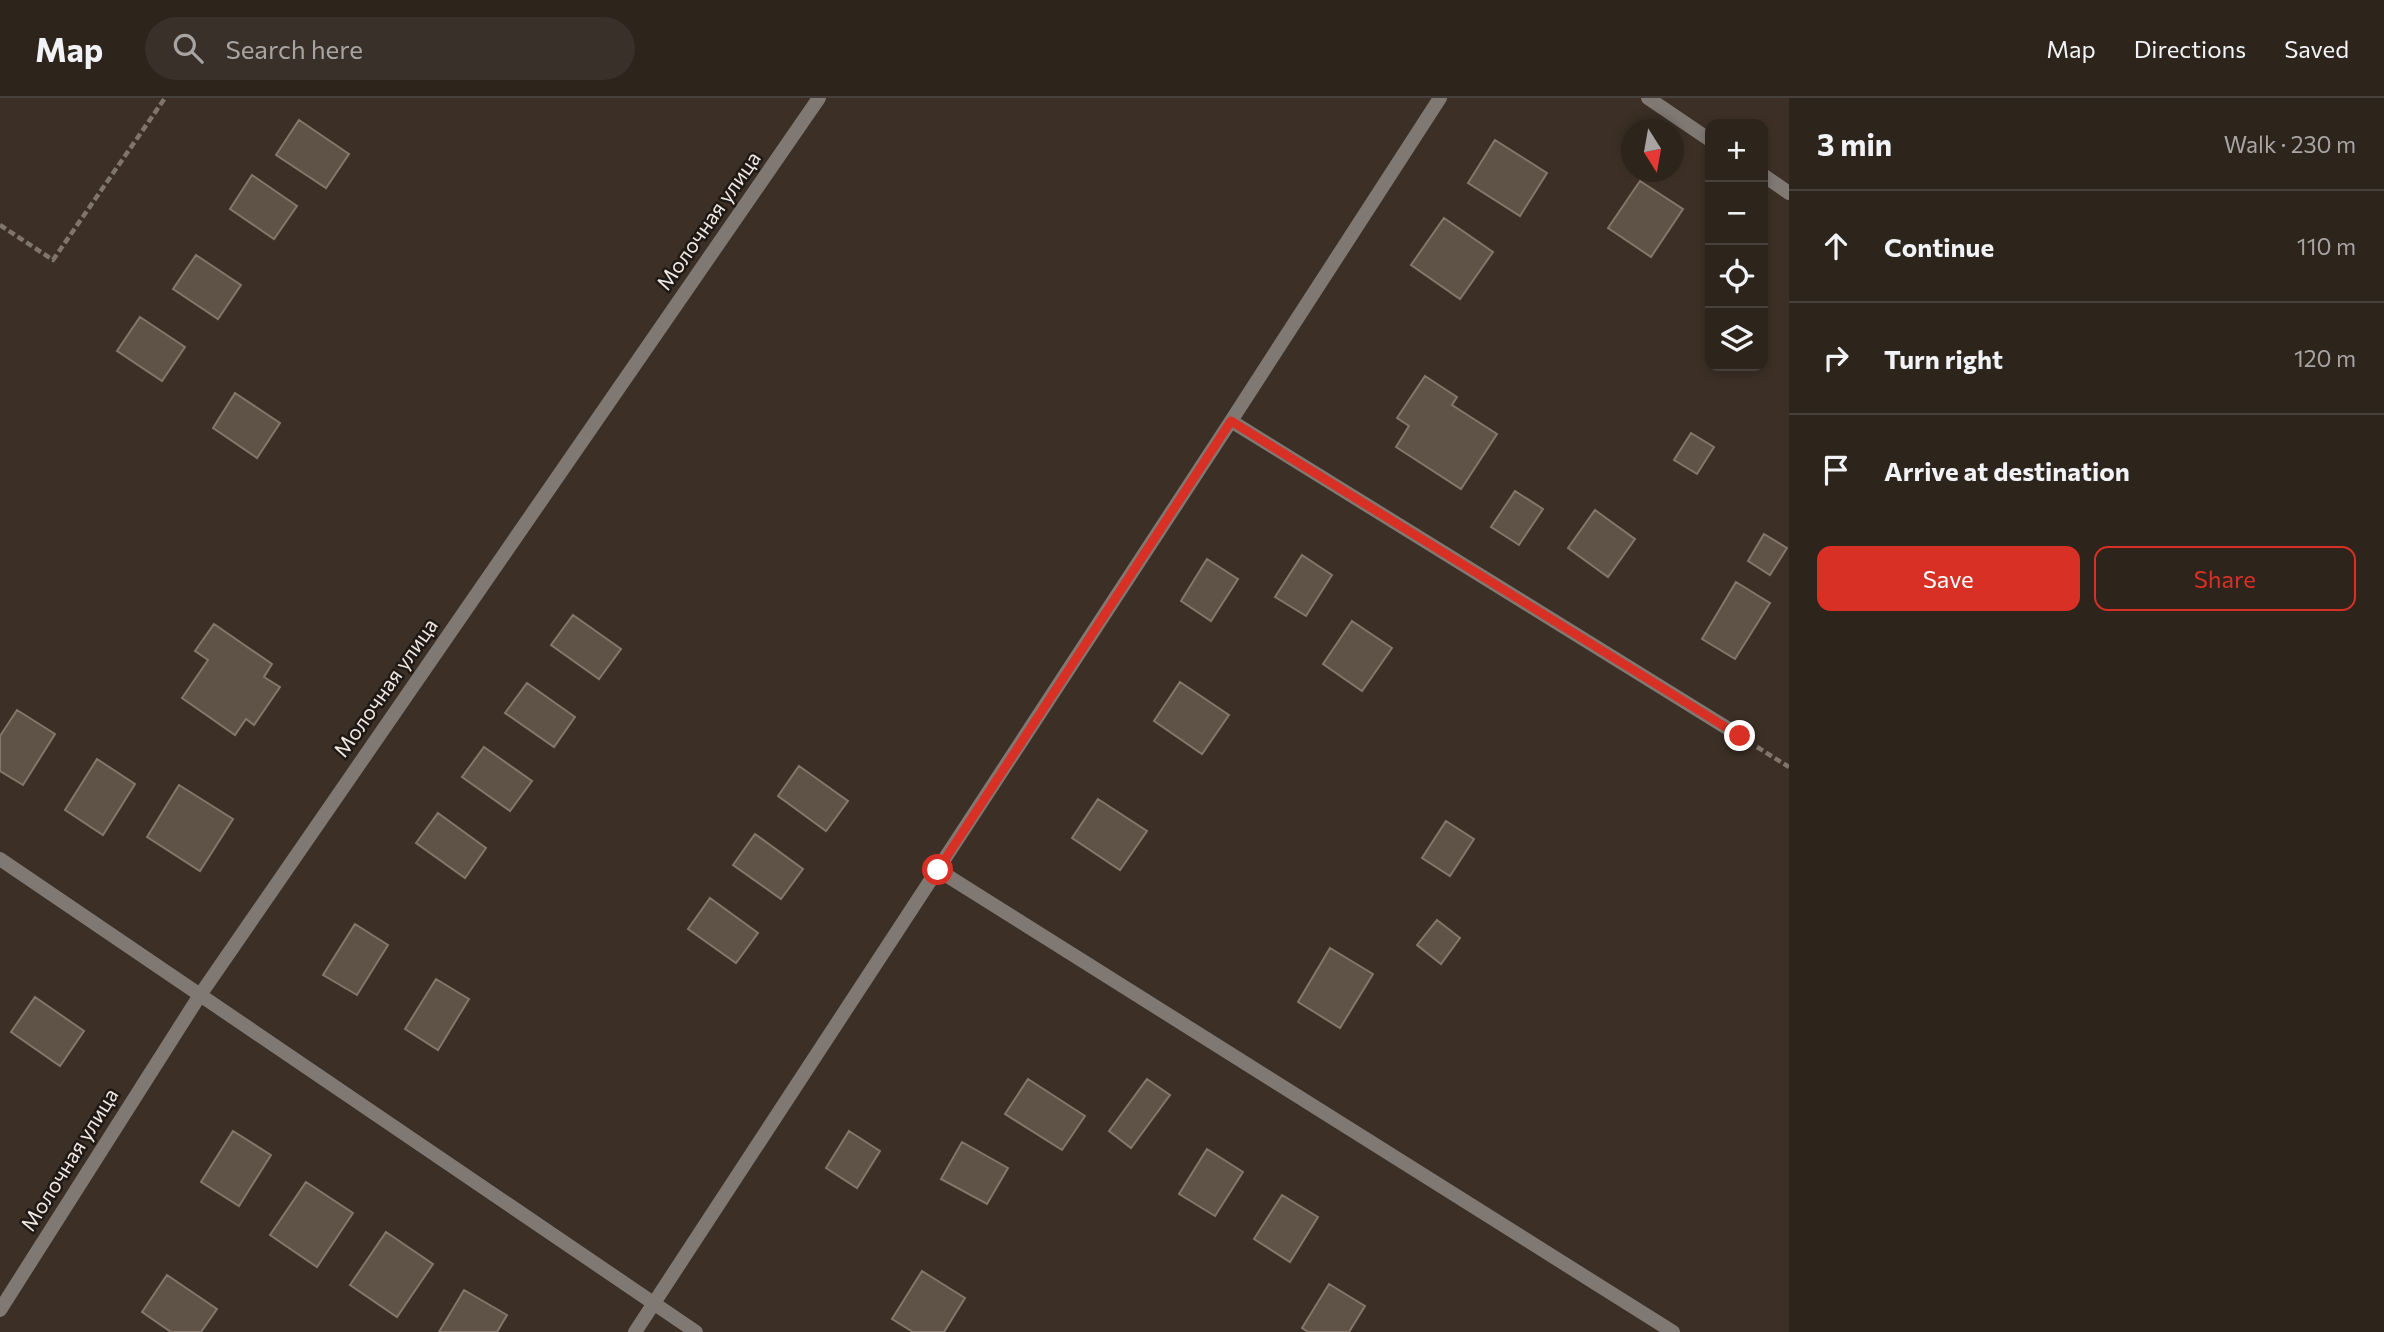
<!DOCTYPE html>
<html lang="en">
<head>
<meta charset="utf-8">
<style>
	:root { --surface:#2d241c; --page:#393029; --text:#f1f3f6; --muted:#a7a4a3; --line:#48413b; --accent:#d93025 }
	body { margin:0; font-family:Commissioner,sans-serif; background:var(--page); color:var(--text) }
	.controls { position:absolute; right:21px; top:21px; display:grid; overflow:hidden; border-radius:14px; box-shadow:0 4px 10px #0003 }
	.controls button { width:63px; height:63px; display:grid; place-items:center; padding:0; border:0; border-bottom:2px solid var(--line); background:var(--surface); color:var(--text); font:35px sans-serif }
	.compass { position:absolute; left:1621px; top:21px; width:63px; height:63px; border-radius:50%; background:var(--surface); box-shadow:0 4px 10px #0003; rotate:169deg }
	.stop { position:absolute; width:21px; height:21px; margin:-16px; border:5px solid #d93025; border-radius:50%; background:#fff }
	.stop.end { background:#d93025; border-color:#fff; box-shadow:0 2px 7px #0008 }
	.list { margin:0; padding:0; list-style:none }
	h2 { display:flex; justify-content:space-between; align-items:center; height:91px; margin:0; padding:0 28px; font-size:30px }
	h2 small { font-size:23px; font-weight:400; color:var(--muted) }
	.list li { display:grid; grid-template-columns:46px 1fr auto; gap:21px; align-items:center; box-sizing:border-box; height:112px; padding:0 28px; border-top:2px solid var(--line) }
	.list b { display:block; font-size:26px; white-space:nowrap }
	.list em { font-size:23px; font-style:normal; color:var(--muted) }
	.actions { display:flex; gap:14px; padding:21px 28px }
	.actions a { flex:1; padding:16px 0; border:2px solid var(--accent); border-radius:14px; text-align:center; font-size:24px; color:var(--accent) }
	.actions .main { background:var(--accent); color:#fff }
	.icon { flex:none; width:38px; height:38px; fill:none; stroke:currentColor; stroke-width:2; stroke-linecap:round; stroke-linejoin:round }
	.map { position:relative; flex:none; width:1789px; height:1234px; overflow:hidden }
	header { display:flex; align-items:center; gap:42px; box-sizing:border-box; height:98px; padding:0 35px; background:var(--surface); border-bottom:2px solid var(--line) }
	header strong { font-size:33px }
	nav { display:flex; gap:38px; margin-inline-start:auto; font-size:24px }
	.search { width:490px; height:63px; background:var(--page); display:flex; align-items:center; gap:18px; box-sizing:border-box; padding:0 24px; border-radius:38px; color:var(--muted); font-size:26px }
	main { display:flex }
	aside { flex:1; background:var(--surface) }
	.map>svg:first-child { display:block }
	.building { fill:#5f5247; stroke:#84766a; stroke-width:2 }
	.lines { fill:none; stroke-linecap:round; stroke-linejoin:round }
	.path { stroke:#7f756c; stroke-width:4.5; stroke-dasharray:7 3.5; stroke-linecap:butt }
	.minor { stroke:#7f7873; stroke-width:14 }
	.route { stroke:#d93025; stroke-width:9 }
	.labels { text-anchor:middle; stroke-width:5; stroke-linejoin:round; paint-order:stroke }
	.street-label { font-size:21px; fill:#f0e8e1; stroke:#1f1915 }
</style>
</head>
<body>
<header>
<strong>Map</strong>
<div class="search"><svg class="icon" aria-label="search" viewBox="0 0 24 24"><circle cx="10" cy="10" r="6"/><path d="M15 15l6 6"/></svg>Search here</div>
<nav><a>Map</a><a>Directions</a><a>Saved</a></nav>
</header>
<main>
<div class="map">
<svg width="1789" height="1234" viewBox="0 0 1789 1234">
	<rect width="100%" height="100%" fill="#3c3026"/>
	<!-- building -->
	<path class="building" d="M299,22L349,56L326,90L276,57Z
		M1495,42L1547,75L1520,118L1468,85Z
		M252,77L297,108L274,141L230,111Z
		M1640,83L1683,111L1651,159L1608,130Z
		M1444,120L1493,154L1460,201L1411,167Z
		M196,157L241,187L218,221L173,191Z
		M140,219L185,249L162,283L117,253Z
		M1425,278L1457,299L1452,307L1497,336L1461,391L1396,349L1409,328L1397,320Z
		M235,295L280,325L257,360L213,330Z
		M1691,335L1714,349L1697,376L1674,362Z
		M1515,393L1543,411L1519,447L1491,429Z
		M1595,412L1635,441L1608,479L1568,450Z
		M1764,436L1787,450L1770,477L1748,463Z
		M1302,457L1332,477L1306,518L1275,499Z
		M1207,461L1238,481L1211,523L1181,503Z
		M1736,484L1770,505L1735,561L1702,541Z
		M573,517L621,551L599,581L551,547Z
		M1352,523L1392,550L1362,593L1323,566Z
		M214,526L272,566L264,579L280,589L254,627L246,621L235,637L182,600L208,562L195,553Z
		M1180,584L1229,617L1202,656L1154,623Z
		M527,585L575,619L554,649L505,615Z
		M17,612L55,636L23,687L0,673V638Z
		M484,649L532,683L510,713L462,679Z
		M97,661L135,686L103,737L65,712Z
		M799,668L848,703L826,733L778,698Z
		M179,687L233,721L200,773L147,739Z
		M1098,701L1147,733L1120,772L1072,740Z
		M438,715L486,750L465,780L416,745Z
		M1446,723L1474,741L1450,778L1422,760Z
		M755,736L803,771L781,801L733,767Z
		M710,800L758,835L736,865L688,831Z
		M1437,822L1460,840L1441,866L1417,847Z
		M355,826L388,847L357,897L323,877Z
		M1330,850L1373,876L1340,930L1298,904Z
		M436,881L469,901L438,952L405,931Z
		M35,899L84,933L60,968L11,934Z
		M1028,981L1085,1018L1062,1052L1005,1016Z
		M1147,981L1170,997L1131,1050L1109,1033Z
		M233,1033L271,1057L239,1108L201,1084Z
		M849,1033L880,1053L857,1090L826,1070Z
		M962,1044L1008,1070L987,1106L941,1081Z
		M1207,1051L1243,1074L1215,1118L1179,1096Z
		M306,1084L353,1115L317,1169L270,1137Z
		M1282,1097L1318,1119L1290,1164L1254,1141Z
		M386,1134L433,1166L397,1219L350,1187Z
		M922,1173L965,1200L944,1234H913L892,1221Z
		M167,1177L217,1211L201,1234H171L142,1214Z
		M1329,1186L1365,1208L1349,1234H1308L1302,1230Z
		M464,1192L507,1217L497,1234H439Z"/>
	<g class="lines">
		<!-- path -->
		<path class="path" d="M0,127L53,162L165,0
			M1757,649L1789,669"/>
		<!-- minor -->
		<path class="minor" d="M1648,0L1710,42
			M1763,77L1789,95
			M1231,323L1740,638
			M0,761L696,1234
			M938,772L1673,1234
			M0,1212L200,897L819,0
			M635,1234L1231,323L1440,0"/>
	</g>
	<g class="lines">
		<!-- route -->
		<path class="route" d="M938,772L1231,323L1740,638"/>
	</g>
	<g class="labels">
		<!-- street labels -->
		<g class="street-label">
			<text transform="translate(709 123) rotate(-55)" y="7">Молочная улица</text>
			<text transform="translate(386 590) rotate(-55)" y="7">Молочная улица</text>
			<text transform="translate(70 1062) rotate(-58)" y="7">Молочная улица</text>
		</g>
	</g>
</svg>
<div class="controls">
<button>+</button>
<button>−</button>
<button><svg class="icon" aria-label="locate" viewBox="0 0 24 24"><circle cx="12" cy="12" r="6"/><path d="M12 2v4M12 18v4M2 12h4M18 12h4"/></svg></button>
<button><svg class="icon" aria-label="layers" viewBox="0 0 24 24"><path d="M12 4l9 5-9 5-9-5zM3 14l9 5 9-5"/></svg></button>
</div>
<svg class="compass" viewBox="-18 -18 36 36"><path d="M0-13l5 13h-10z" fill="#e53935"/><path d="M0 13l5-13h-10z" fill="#a7a4a3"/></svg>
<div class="stop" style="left:938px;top:772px"></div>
<div class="stop end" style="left:1740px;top:638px"></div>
</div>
<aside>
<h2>3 min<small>Walk · 230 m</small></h2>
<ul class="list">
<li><svg class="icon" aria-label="ahead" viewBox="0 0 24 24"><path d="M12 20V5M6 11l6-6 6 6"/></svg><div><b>Continue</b></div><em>110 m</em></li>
<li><svg class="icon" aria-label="right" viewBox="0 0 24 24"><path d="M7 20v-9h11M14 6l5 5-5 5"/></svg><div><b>Turn right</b></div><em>120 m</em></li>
<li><svg class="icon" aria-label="arrive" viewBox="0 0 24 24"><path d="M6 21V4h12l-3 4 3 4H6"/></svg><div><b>Arrive at destination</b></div></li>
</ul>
<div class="actions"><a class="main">Save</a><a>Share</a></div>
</aside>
</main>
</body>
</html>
